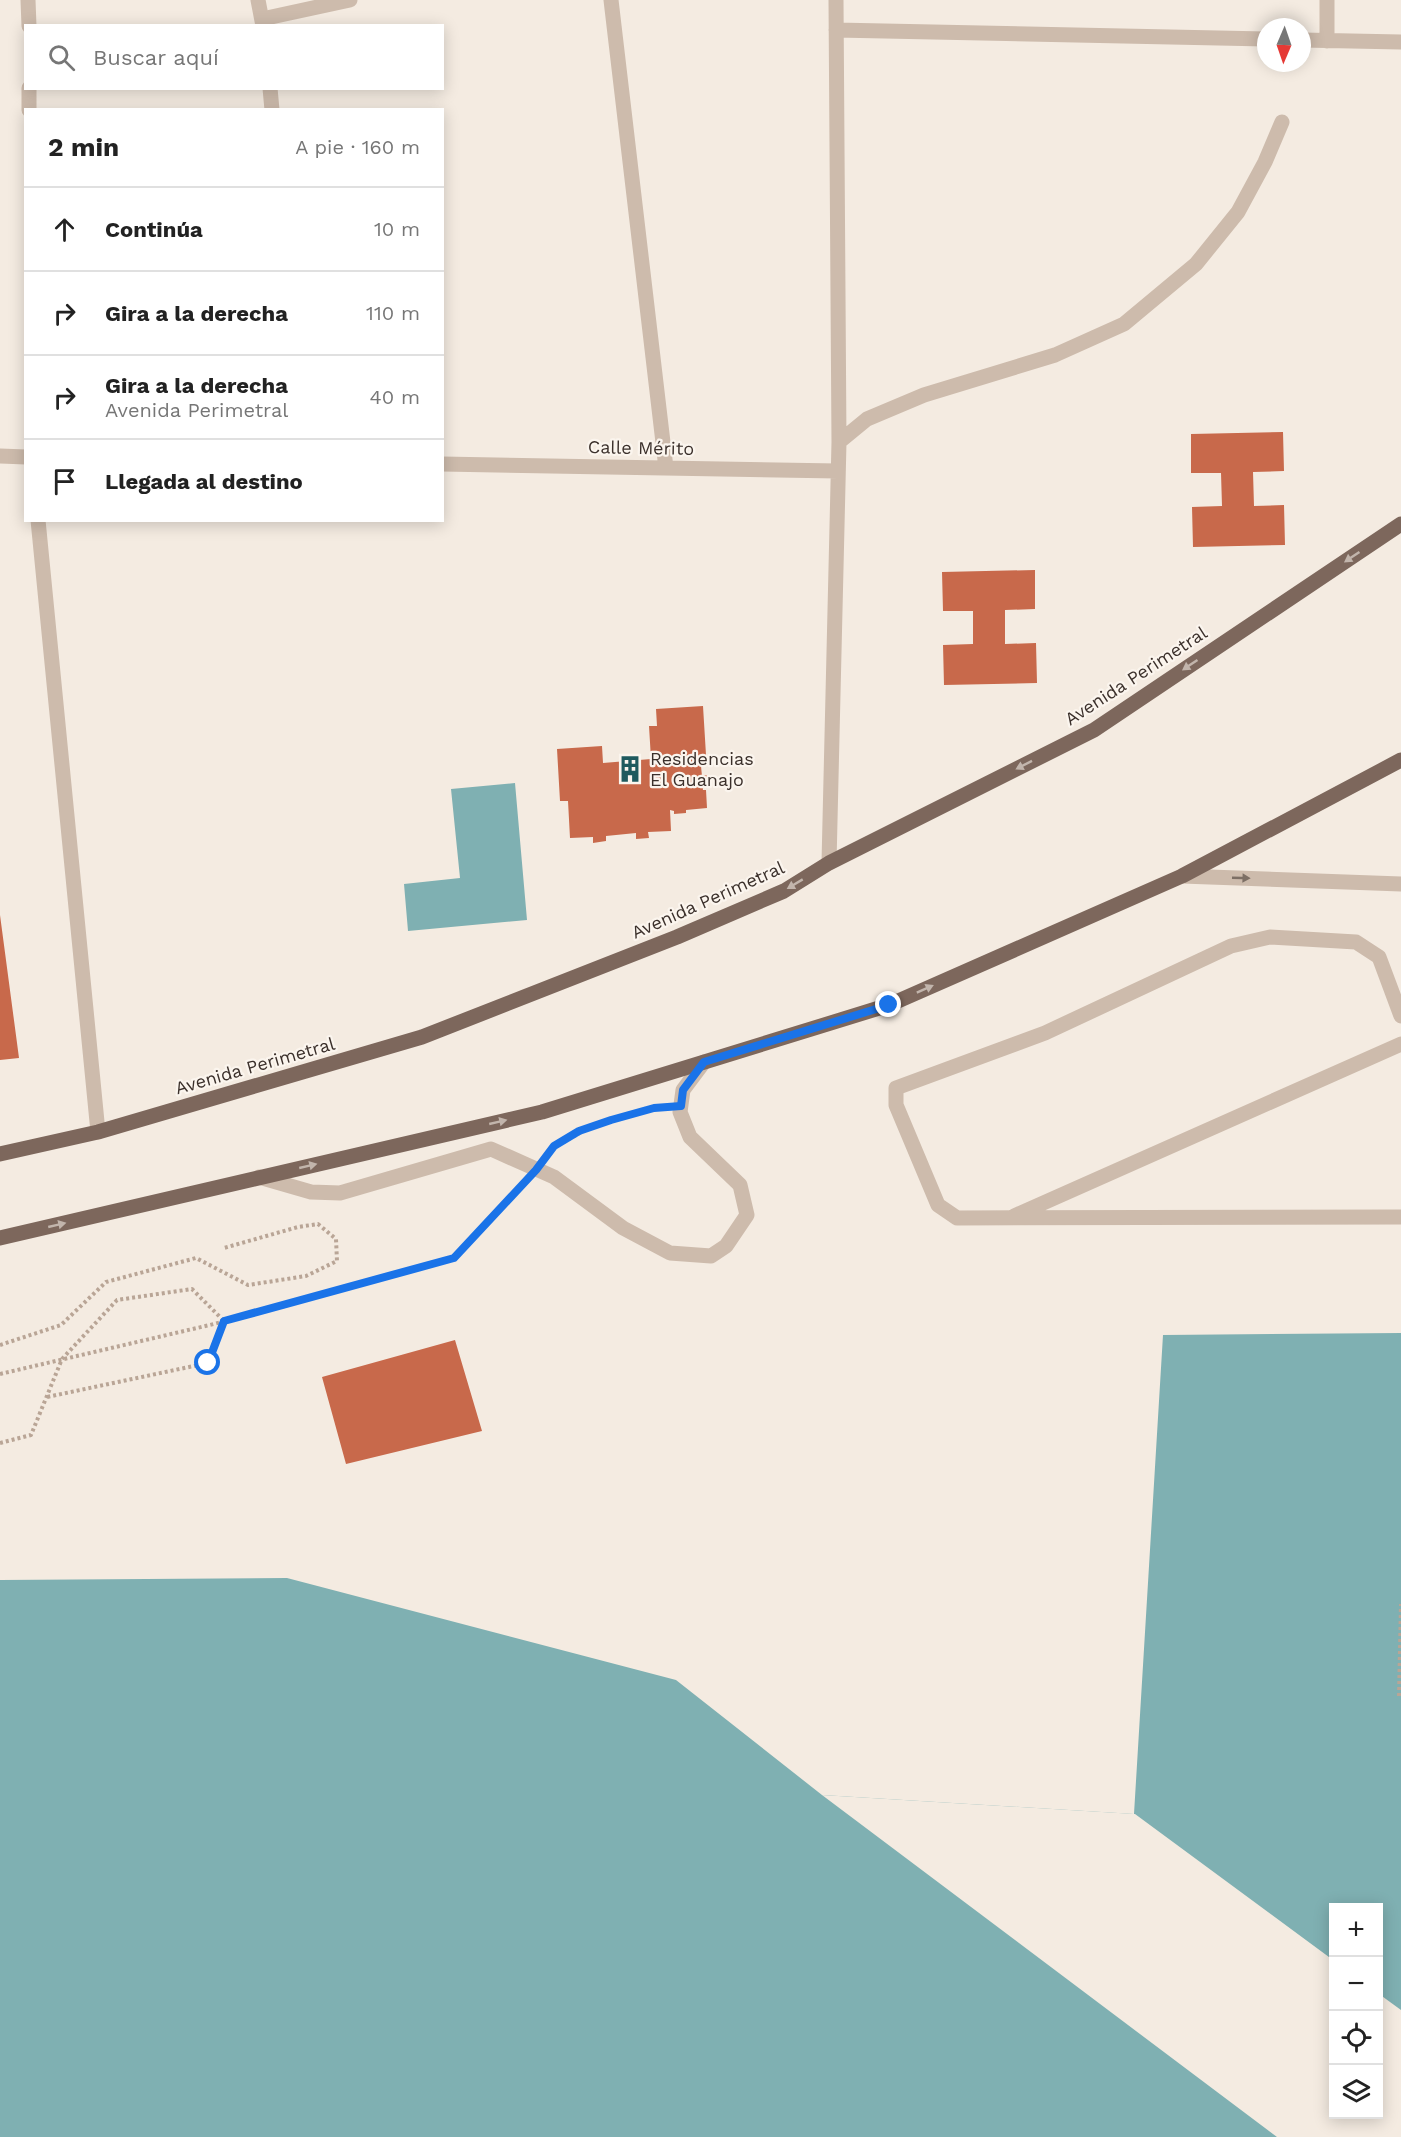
<!DOCTYPE html>
<html lang="es">
<head>
<meta charset="utf-8">
<style>
	:root { --surface:#fff; --page:#f2f2f2; --text:#222; --muted:#767676; --line:#e0e0e0 }
	body { margin:0; font-family:"Work Sans",sans-serif; background:var(--page); color:var(--text) }
	.controls { position:absolute; right:18px; bottom:18px; display:grid; overflow:hidden; border-radius:0px; box-shadow:0 3px 15px #0003 }
	.controls button { width:54px; height:54px; display:grid; place-items:center; padding:0; border:0; border-bottom:2px solid var(--line); background:var(--surface); color:var(--text); font:30px sans-serif }
	.compass { position:absolute; left:1257px; top:18px; width:54px; height:54px; border-radius:50%; background:var(--surface); box-shadow:0 3px 15px #0003; rotate:182deg }
	.stop { position:absolute; width:18px; height:18px; margin:-14px; border:4px solid #1a73e8; border-radius:50%; background:#fff }
	.stop.end { background:#1a73e8; border-color:#fff; box-shadow:0 2px 6px #0008 }
	.list { margin:0; padding:0; list-style:none }
	h2 { display:flex; justify-content:space-between; align-items:center; height:78px; margin:0; padding:0 24px; font-size:26px }
	h2 small { font-size:20px; font-weight:400; color:var(--muted) }
	.list li { display:grid; grid-template-columns:39px 1fr auto; gap:18px; align-items:center; box-sizing:border-box; height:84px; padding:0 24px; border-top:2px solid var(--line) }
	.list b { display:block; font-size:22px; white-space:nowrap }
	.list p { margin:0; font-size:20px; white-space:nowrap; color:var(--muted) }
	.list em { font-size:20px; font-style:normal; color:var(--muted) }
	.icon { flex:none; width:33px; height:33px; fill:none; stroke:currentColor; stroke-width:2; stroke-linecap:round; stroke-linejoin:round }
	.map { position:relative; flex:none; width:1401px; height:2137px; overflow:hidden }
	.search { position:absolute; background:var(--surface); box-shadow:0 3px 15px #0003; left:24px; top:24px; width:420px; height:66px; display:flex; align-items:center; gap:15px; box-sizing:border-box; padding:0 21px; border-radius:0px; color:var(--muted); font-size:22px }
	.panel { position:absolute; background:var(--surface); box-shadow:0 3px 15px #0003; left:24px; top:108px; width:420px; height:414px; border-radius:0px }
	.map>svg:first-child { display:block }
	.water { fill:#7fb0b2; fill-rule:evenodd }
	.pier { fill:#f4ebe1 }
	.building { fill:#c8694b }
	.lines { fill:none; stroke-linecap:round; stroke-linejoin:round }
	.path { stroke:#b9a596; stroke-width:4; stroke-dasharray:3 3; stroke-linecap:butt }
	.minor { stroke:#cdbbac; stroke-width:15 }
	.major { stroke:#7d675c; stroke-width:15 }
	.oneway { fill:#c2b5ac }
	.oneway2 { fill:#7d6f65 }
	.route { stroke:#1a73e8; stroke-width:8 }
	.labels { text-anchor:middle; stroke-width:4.5; stroke-linejoin:round; paint-order:stroke }
	.street-label { font-size:18px; fill:#3b302b; stroke:#fbf5ee }
	.poi-label { font-size:18px; fill:#3b302b; stroke:#fbf5ee; text-anchor:start }
</style>
</head>
<body>
<div class="map">
<svg width="1401" height="2137" viewBox="0 0 1401 2137">
	<rect width="100%" height="100%" fill="#f4ebe1"/>
	<!-- water -->
	<path class="water" d="M515,783L527,920L408,931L404,884L460,878L451,789Z
		M1401,1333V2137H0V1580L287,1578L676,1680L822,1795L1134,1814L1163,1335ZM1334,1908H1378V2114H1334Z"/>
	<!-- pier -->
	<path class="pier" d="M822,1795L1135,1814L1333,1960L1334,2114H1378L1379,1994L1401,2010V2137H1277Z"/>
	<!-- building -->
	<path class="building" d="M1283,432L1284,471L1253,472L1254,506L1284,505L1285,545L1193,547L1192,507L1222,506L1221,473H1191V434Z
		M1035,570V609L1005,610V644L1036,643L1037,683L944,685L943,645L973,644V611H943L942,572Z
		M703,706L706,755L700,756L702,776L708,775V785H702L703,790H706L707,808L686,810V813L674,814V811L670,810L671,831L648,832L649,838L636,839V833L606,836V841L593,843V837L570,838L568,801H560L557,749L602,746L603,763L651,759L649,726H657L656,709Z
		M0,915L19,1058L0,1060Z
		M455,1340L482,1431L346,1464L322,1377Z"/>
	<g class="lines">
		<!-- path -->
		<path class="path" d="M552,1148L589,1128
			M0,1345L61,1325L106,1282L196,1258L248,1285L306,1276L337,1261L336,1239L318,1224L298,1227L224,1248
			M0,1374L214,1324L454,1258L518,1189
			M0,1443L31,1435L62,1359L117,1300L192,1289L224,1321L208,1363L47,1397
			M1399,1696L1401,1604"/>
		<!-- minor -->
		<path class="minor" d="M28,0L29,26
			M258,0L263,26
			M611,0L666,468
			M262,19L350,0
			M836,30L1266,39
			M1302,40L1401,42
			M1327,41V0
			M29,88V110
			M270,88L272,110
			M839,442L867,419L924,395L1055,355L1124,324L1196,264L1238,212L1265,162L1282,122
			M0,456L26,457
			M442,464L838,471
			M38,520L98,1132
			M829,863L839,442L836,0
			M1182,876L1401,884
			M1401,1016L1379,957L1356,942L1270,937L1231,946L1045,1033L896,1088V1105L938,1205L957,1218L1401,1217
			M259,1177L311,1192L340,1193L491,1149L554,1177L623,1228L670,1253L711,1256L726,1246L747,1215L740,1185L690,1137L680,1112L683,1090L704,1062
			M1014,1216L1401,1044"/>
		<!-- major -->
		<path class="major" d="M0,1154L98,1132L422,1037L677,937L784,891L829,863L1094,730L1401,524
			M0,1238L542,1112L889,1005L1182,876L1401,760"/>
	</g>
	<!-- one-way arrows -->
	<defs><path id="oneway-solid" d="M-6-.8H1V-3.2L6.5 0L1 3.2V.8H-6Z" transform="scale(1.5)"/></defs>
	<g class="oneway">
		<use href="#oneway-solid" transform="translate(1352 557) rotate(146)"/>
		<use href="#oneway-solid" transform="translate(1190 665) rotate(146)"/>
		<use href="#oneway-solid" transform="translate(1024 765) rotate(153)"/>
		<use href="#oneway-solid" transform="translate(795 884) rotate(149)"/>
		<use href="#oneway-solid" transform="translate(925 989) rotate(-24)"/>
		<use href="#oneway-solid" transform="translate(498 1122) rotate(-13)"/>
		<use href="#oneway-solid" transform="translate(308 1166) rotate(-13)"/>
		<use href="#oneway-solid" transform="translate(57 1225) rotate(-13)"/>
	</g>
	<use class="oneway2" href="#oneway-solid" transform="translate(1241 878) rotate(2)"/>
	<g class="lines">
		<!-- route -->
		<path class="route" d="M208,1363L224,1321L454,1258L536,1170L554,1146L579,1131L611,1120L654,1108L681,1106L683,1090L704,1062L889,1005"/>
	</g>
	<!-- icons -->
	<defs>
		<symbol id="building-bare" viewBox="-9 -9 18 18"><path d="M-4-6H4V6H1V3H-1V6H-4ZM-2.5-4.3h1.7v1.8h-1.7ZM.8-4.3h1.7v1.8H.8ZM-2.5-1h1.7V.8h-1.7ZM.8-1h1.7V.8H.8Z" fill="#1f5a5e" stroke="#fbf5ee" stroke-width="2.5" paint-order="stroke"/></symbol>
	</defs>
	<g fill-rule="evenodd">
		<use href="#building-bare" x="611" y="750" width="38" height="38"/>
	</g>
	<g class="labels">
		<!-- street labels -->
		<g class="street-label">
			<text transform="translate(641 448) rotate(1)" y="6">Calle Mérito</text>
			<text transform="translate(1136 676) rotate(-33)" y="6">Avenida Perimetral</text>
			<text transform="translate(708 900) rotate(-24)" y="6">Avenida Perimetral</text>
			<text transform="translate(255 1066) rotate(-16)" y="6">Avenida Perimetral</text>
		</g>
		<!-- poi labels -->
		<g class="poi-label">
			<text x="650" y="765">Residencias<tspan x="650" dy="21">El Guanajo</tspan></text>
		</g>
	</g>
</svg>
<div class="controls">
<button>+</button>
<button>−</button>
<button><svg class="icon" aria-label="locate" viewBox="0 0 24 24"><circle cx="12" cy="12" r="6"/><path d="M12 2v4M12 18v4M2 12h4M18 12h4"/></svg></button>
<button><svg class="icon" aria-label="layers" viewBox="0 0 24 24"><path d="M12 4l9 5-9 5-9-5zM3 14l9 5 9-5"/></svg></button>
</div>
<svg class="compass" viewBox="-18 -18 36 36"><path d="M0-13l5 13h-10z" fill="#e53935"/><path d="M0 13l5-13h-10z" fill="#767676"/></svg>
<div class="stop" style="left:208px;top:1363px"></div>
<div class="stop end" style="left:889px;top:1005px"></div>
<div class="search"><svg class="icon" aria-label="search" viewBox="0 0 24 24"><circle cx="10" cy="10" r="6"/><path d="M15 15l6 6"/></svg>Buscar aquí</div>
<section class="panel">
<h2>2 min<small>A pie · 160 m</small></h2>
<ul class="list">
<li><svg class="icon" aria-label="ahead" viewBox="0 0 24 24"><path d="M12 20V5M6 11l6-6 6 6"/></svg><div><b>Continúa</b></div><em>10 m</em></li>
<li><svg class="icon" aria-label="right" viewBox="0 0 24 24"><path d="M7 20v-9h11M14 6l5 5-5 5"/></svg><div><b>Gira a la derecha</b></div><em>110 m</em></li>
<li><svg class="icon" aria-label="right" viewBox="0 0 24 24"><path d="M7 20v-9h11M14 6l5 5-5 5"/></svg><div><b>Gira a la derecha</b><p>Avenida Perimetral</p></div><em>40 m</em></li>
<li><svg class="icon" aria-label="arrive" viewBox="0 0 24 24"><path d="M6 21V4h12l-3 4 3 4H6"/></svg><div><b>Llegada al destino</b></div></li>
</ul>
</section>
</div>
</body>
</html>
